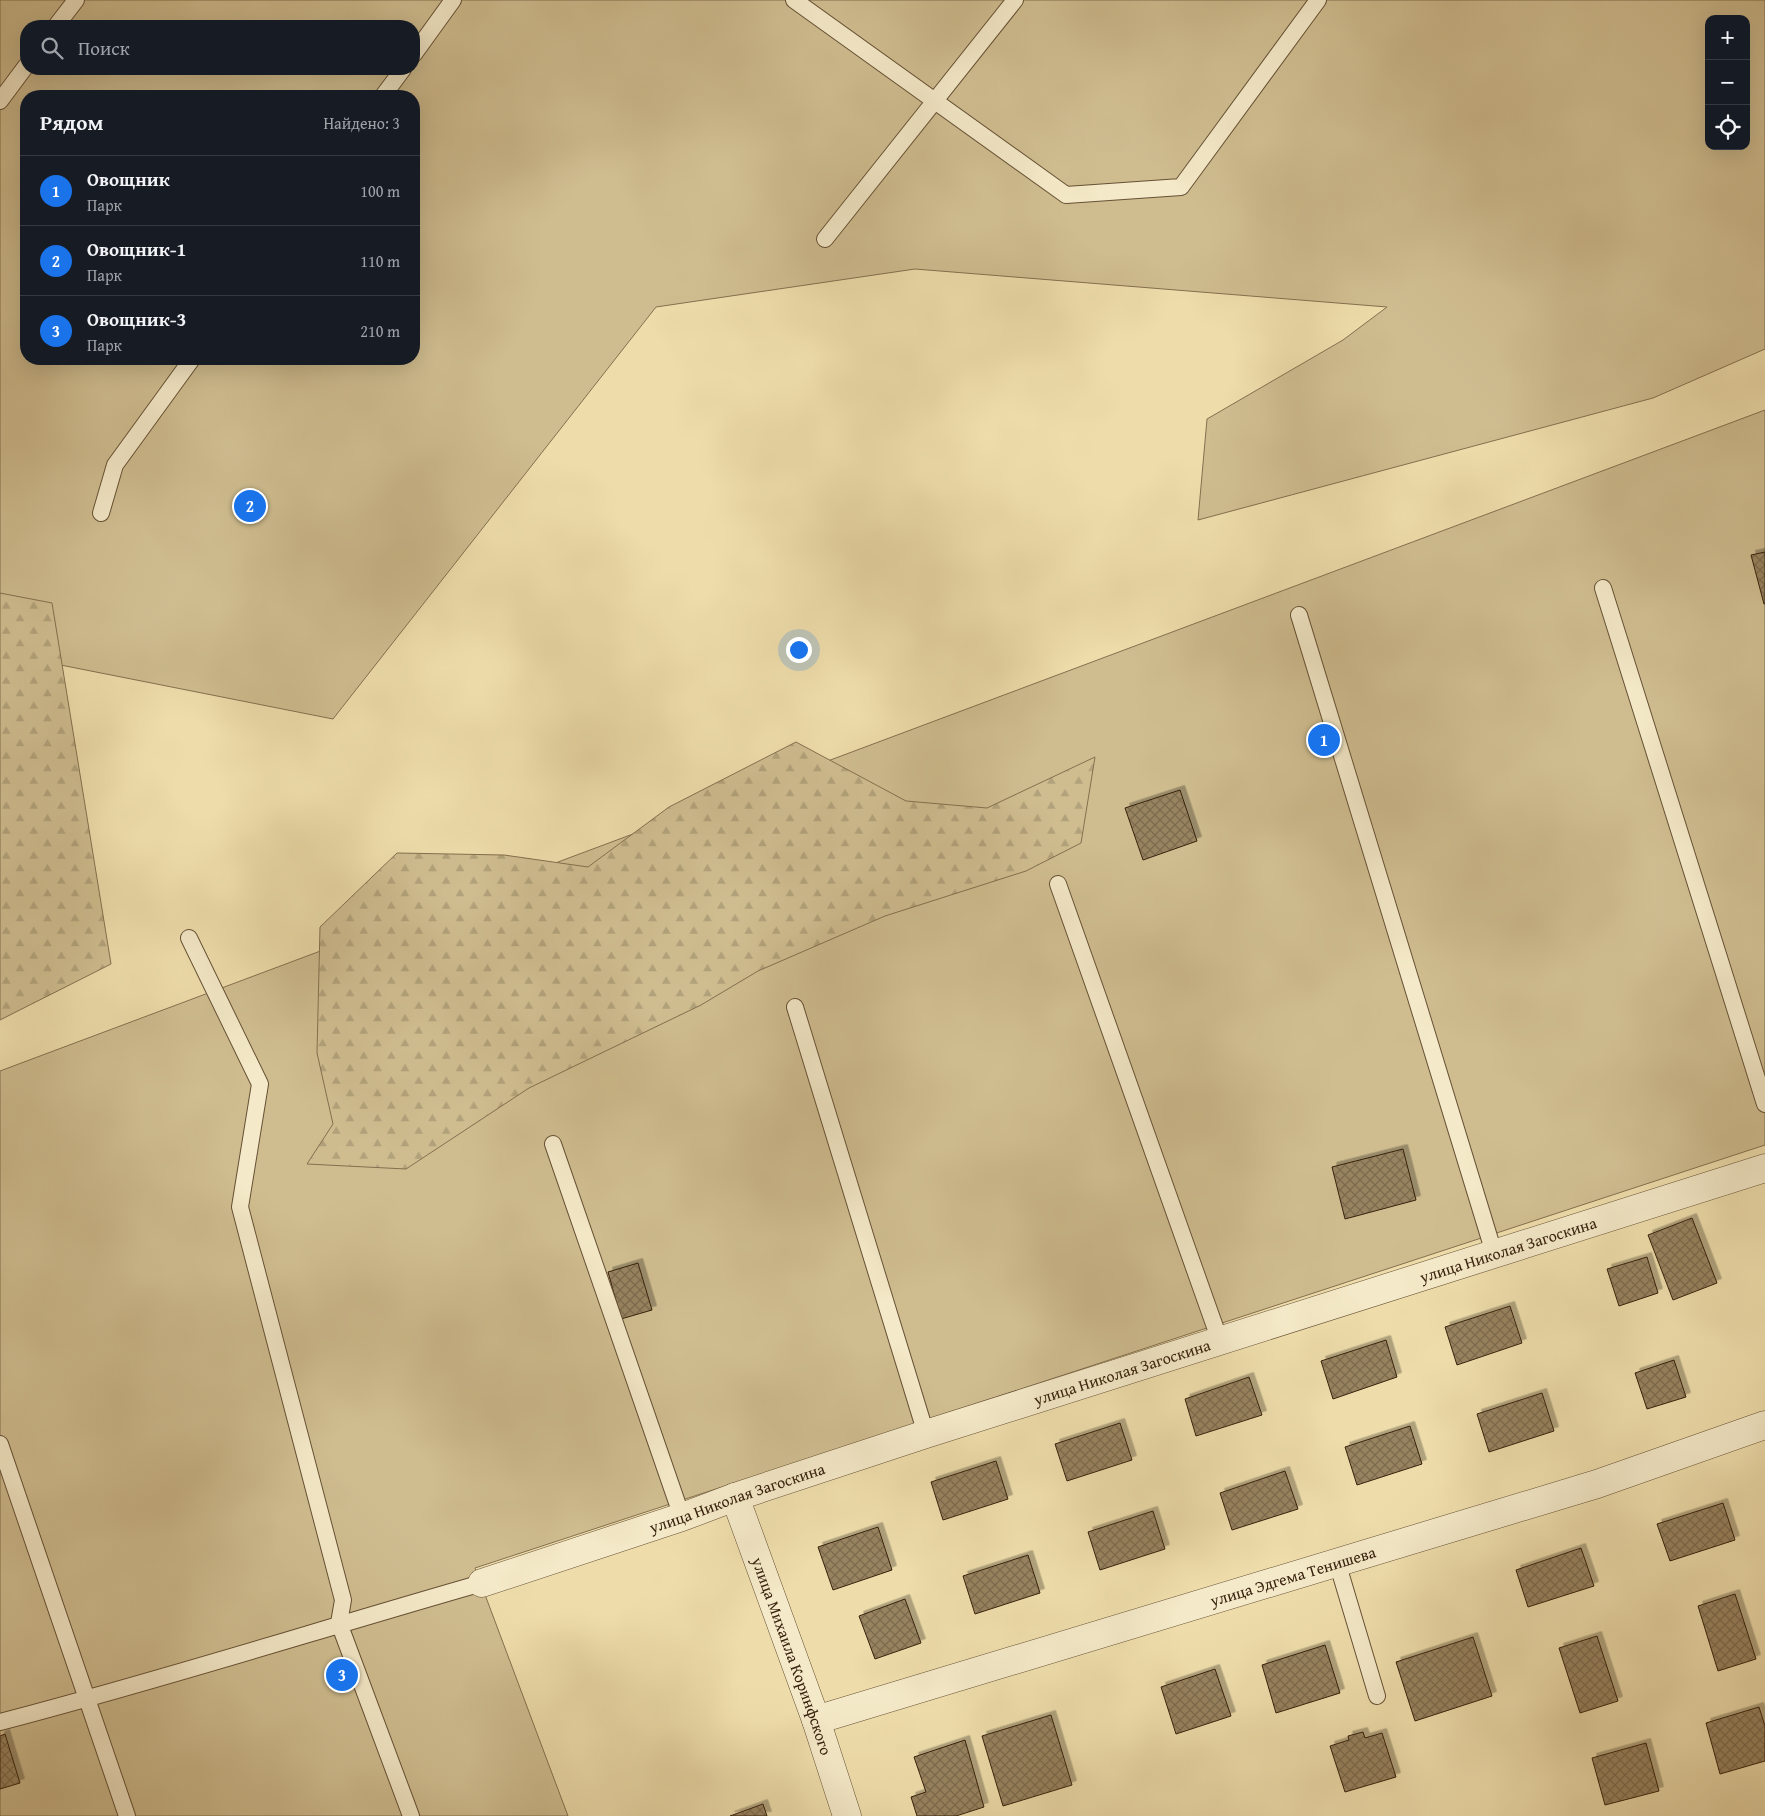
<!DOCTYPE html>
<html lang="ru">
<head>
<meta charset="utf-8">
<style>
	:root { --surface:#171b24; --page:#242831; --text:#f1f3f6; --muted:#9ea1a6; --line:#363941; --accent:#1a73e8 }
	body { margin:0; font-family:"Gentium Book Plus",serif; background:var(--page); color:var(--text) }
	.controls { position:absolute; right:15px; top:15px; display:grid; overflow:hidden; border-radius:10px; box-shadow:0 5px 20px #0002 }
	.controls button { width:45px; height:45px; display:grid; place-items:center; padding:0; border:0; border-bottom:1px solid var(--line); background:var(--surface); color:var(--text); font:25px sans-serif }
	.you { position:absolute; left:798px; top:649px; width:18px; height:18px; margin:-12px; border:4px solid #fff; border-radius:50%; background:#1a73e8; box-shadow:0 0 0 8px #1a73e833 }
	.badge { display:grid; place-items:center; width:32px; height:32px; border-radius:50%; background:var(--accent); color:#fff; font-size:16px; font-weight:700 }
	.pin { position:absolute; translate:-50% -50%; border:2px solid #fff; box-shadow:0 1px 5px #0006 }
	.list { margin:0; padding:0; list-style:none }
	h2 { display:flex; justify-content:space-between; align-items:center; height:65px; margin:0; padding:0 20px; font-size:21px }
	h2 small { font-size:16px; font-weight:400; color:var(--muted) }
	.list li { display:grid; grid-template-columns:32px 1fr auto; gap:15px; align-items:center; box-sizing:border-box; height:70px; padding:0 20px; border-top:1px solid var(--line) }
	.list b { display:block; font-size:19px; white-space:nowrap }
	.list p { margin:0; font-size:16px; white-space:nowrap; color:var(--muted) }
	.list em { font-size:16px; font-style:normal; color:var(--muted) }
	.icon { flex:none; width:28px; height:28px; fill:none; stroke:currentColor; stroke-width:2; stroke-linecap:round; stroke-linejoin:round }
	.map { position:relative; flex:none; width:1765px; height:1816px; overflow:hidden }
	.search { position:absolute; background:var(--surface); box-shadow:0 5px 20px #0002; left:20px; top:20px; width:400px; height:55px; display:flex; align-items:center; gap:12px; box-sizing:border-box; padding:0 18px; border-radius:20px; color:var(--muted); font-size:19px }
	.panel { position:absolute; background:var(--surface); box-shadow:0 5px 20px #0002; left:20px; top:90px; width:400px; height:275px; border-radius:20px }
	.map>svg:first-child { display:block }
	.green { fill:#cfbd90; stroke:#84704f; fill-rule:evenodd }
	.forest { fill:url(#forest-firs); stroke:#84704f }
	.building { fill:url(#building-cross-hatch); stroke:#38220e; filter:url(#shadow) }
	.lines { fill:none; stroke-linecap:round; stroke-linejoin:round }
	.lane-casing { stroke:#665135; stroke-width:18 }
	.street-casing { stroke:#665135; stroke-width:29 }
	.lane { stroke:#f4e9c8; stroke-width:16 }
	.street { stroke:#f4e9c8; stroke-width:28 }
	.labels { text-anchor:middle; stroke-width:4; stroke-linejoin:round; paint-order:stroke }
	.street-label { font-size:16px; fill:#38220e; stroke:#f4e9c8 }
</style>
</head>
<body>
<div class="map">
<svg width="1765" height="1816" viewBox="0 0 1765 1816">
	<defs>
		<pattern id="forest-firs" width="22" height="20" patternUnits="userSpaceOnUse" patternTransform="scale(1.25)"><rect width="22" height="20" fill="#cfbd90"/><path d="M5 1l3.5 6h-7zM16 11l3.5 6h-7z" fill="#b2a27b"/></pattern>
		<pattern id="building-cross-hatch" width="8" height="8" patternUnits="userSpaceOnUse" patternTransform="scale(1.25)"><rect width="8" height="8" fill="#978360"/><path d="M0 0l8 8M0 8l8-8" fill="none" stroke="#7c6b4e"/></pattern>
		<filter id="shadow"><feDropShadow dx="4.5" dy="-4.5" stdDeviation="0" flood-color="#0004"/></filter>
	</defs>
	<rect width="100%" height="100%" fill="#eeddab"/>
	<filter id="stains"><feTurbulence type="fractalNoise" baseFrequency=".004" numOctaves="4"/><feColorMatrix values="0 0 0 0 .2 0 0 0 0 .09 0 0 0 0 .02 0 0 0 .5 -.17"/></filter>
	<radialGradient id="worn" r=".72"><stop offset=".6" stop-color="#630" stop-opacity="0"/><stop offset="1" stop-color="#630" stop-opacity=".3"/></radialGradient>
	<!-- green -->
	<path class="green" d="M0,0H1765V349L1653,398L1198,520L1207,419L1343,340L1387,307L915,269L656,307L333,719L0,653ZM1709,19H1746V146H1709ZM26,26H414V69H26ZM26,96H414V359H26Z
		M1765,410V1145L475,1568L568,1816H0V1071Z"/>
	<!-- forest -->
	<path class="forest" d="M0,593L52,603L111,964L0,1020Z
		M796,742L906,801L987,808L1095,757L1081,843L1026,871L885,916L758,971L701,1005L529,1088L406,1169L307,1164L333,1124L317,1053L320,927L397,853L504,855L588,867L669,807Z"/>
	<!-- building -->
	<path class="building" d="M1765,552V604H1764L1751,555Z
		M1180,790L1197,841L1143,860L1125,808Z
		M1403,1149L1416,1200L1345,1219L1332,1167Z
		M1692,1218L1717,1283L1673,1300L1648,1235Z
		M1647,1257L1658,1293L1619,1306L1607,1269Z
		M638,1263L652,1310L621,1319L608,1272Z
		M1510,1306L1522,1343L1457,1365L1445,1327Z
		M1386,1340L1397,1377L1333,1399L1321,1361Z
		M1674,1360L1686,1397L1647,1409L1635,1373Z
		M1249,1377L1262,1415L1196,1436L1185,1399Z
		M1542,1393L1554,1431L1489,1452L1477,1414Z
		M1120,1423L1132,1460L1067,1481L1055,1444Z
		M1410,1426L1422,1464L1357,1485L1345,1447Z
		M996,1461L1008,1499L943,1520L931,1482Z
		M1285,1471L1298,1509L1232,1530L1220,1493Z
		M1723,1503L1735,1540L1670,1561L1657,1524Z
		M1153,1511L1165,1549L1100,1570L1088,1532Z
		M878,1527L892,1570L833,1590L818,1547Z
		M1581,1548L1594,1586L1528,1607L1516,1570Z
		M1028,1555L1040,1593L975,1614L963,1576Z
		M1735,1594L1756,1659L1718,1671L1698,1606Z
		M905,1599L921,1643L875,1659L859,1616Z
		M1597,1636L1618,1701L1580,1713L1559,1648Z
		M1473,1637L1492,1696L1415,1721L1396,1662Z
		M1325,1645L1340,1693L1276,1713L1262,1665Z
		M1215,1669L1231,1716L1176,1734L1161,1687Z
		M1759,1707L1765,1726V1761L1720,1774L1706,1723Z
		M1051,1715L1072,1785L1003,1806L982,1736Z
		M1363,1732L1365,1738L1382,1733L1396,1777L1345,1792L1330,1746L1349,1740L1348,1736Z
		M5,1734L20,1783L0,1789V1736Z
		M965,1740L984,1807L956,1816H917L911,1797L926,1792L914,1757Z
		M1646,1743L1659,1791L1605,1805L1592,1758Z
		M763,1804L767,1816H730Z"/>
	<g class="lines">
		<defs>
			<path id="lane" d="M794,0L1066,195L1181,187L1318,0
				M56,26L76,0
				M414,54L453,0
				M383,96L403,69
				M0,101L26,66
				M825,239L1015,0
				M101,513L115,465L192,359
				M1603,588L1765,1104
				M1299,615L1494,1253
				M1058,884L1220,1341
				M189,938L260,1084L240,1207L343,1600L339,1623L411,1816
				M795,1007L926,1434
				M553,1144L682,1517
				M0,1444L127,1816
				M1337,1562L1377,1696
				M0,1722C162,1680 321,1629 482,1583"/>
			<g id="street">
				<path id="s1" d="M735,1497L816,1720L847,1816"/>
				<path id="s2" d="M482,1583L682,1517L735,1497L926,1434L1765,1168"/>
				<path id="s3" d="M816,1720L1597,1484L1765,1425"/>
			</g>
		</defs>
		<!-- lane casing -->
		<use href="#lane" class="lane-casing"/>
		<!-- street casing -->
		<use href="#street" class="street-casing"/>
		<!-- lane -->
		<use href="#lane" class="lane"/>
		<!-- street -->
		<use href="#street" class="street"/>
	</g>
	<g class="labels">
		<!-- street labels -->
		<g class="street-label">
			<text dy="6" stroke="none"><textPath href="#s2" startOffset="1079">улица Николая Загоскина</textPath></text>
			<text dy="6" stroke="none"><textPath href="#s2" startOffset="674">улица Николая Загоскина</textPath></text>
			<text dy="6" stroke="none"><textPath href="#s2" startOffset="269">улица Николая Загоскина</textPath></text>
			<text dy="6" stroke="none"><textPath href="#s3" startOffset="498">улица Эдгема Тенишева</textPath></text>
			<text dy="6" stroke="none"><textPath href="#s1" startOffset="169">улица Михаила Коринфского</textPath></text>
		</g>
	</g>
	<rect width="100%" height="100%" filter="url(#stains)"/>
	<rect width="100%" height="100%" fill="url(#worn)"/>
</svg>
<div class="controls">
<button>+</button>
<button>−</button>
<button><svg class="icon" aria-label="locate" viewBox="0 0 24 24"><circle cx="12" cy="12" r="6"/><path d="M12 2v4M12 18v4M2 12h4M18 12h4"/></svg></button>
</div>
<div class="you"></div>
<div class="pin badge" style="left:1324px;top:740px">1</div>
<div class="pin badge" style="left:250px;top:506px">2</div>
<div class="pin badge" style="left:342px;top:1675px">3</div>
<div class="search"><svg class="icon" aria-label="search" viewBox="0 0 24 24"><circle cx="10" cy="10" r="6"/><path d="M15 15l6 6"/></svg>Поиск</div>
<section class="panel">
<h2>Рядом<small>Найдено: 3</small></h2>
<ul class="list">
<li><span class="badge">1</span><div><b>Овощник</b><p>Парк</p></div><em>100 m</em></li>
<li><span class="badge">2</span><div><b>Овощник-1</b><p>Парк</p></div><em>110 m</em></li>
<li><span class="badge">3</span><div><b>Овощник-3</b><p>Парк</p></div><em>210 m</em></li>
</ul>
</section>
</div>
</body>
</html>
